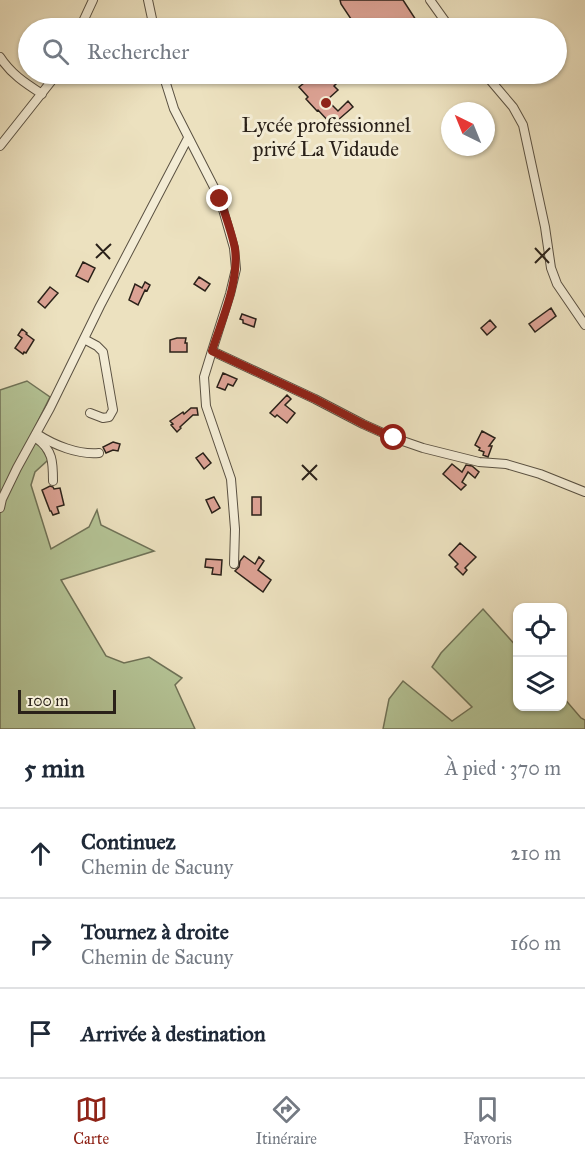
<!DOCTYPE html>
<html lang="fr">
<head>
<meta charset="utf-8">
<style>
	:root { --surface:#fff; --page:#f2f2f3; --text:#1f2937; --muted:#747a83; --line:#e0e1e3; --accent:#8f2418 }
	body { margin:0; font-family:"IM FELL Great Primer",serif; background:var(--page); color:var(--text) }
	.controls { position:absolute; right:18px; bottom:18px; display:grid; overflow:hidden; border-radius:12px; box-shadow:0 2px 4px #0004 }
	.controls button { width:54px; height:54px; display:grid; place-items:center; padding:0; border:0; border-bottom:2px solid var(--line); background:var(--surface); color:var(--text); font:30px sans-serif }
	.compass { position:absolute; left:441px; top:102px; width:54px; height:54px; border-radius:50%; background:var(--surface); box-shadow:0 2px 4px #0004; rotate:317deg }
	.scale { position:absolute; left:18px; bottom:15px; width:98px; box-sizing:border-box; padding-left:6px; border:3px solid #2a2119; border-top:0; font-size:16px; line-height:21px; white-space:nowrap; color:#2a2119; -webkit-text-stroke:4px #f3ecd5; paint-order:stroke }
	.stop { position:absolute; width:18px; height:18px; margin:-14px; border:4px solid #8f2418; border-radius:50%; background:#fff }
	.stop.end { background:#8f2418; border-color:#fff; box-shadow:0 2px 6px #0008 }
	.list { margin:0; padding:0; list-style:none }
	h2 { display:flex; justify-content:space-between; align-items:center; height:78px; margin:0; padding:0 24px; font-size:26px }
	h2 small { font-size:20px; font-weight:400; color:var(--muted) }
	.list li { display:grid; grid-template-columns:39px 1fr auto; gap:18px; align-items:center; box-sizing:border-box; height:90px; padding:0 24px; border-top:2px solid var(--line) }
	.list b { display:block; font-size:22px; white-space:nowrap }
	.list p { margin:0; font-size:20px; white-space:nowrap; color:var(--muted) }
	.list em { font-size:20px; font-style:normal; color:var(--muted) }
	.icon { flex:none; width:33px; height:33px; fill:none; stroke:currentColor; stroke-width:2; stroke-linecap:round; stroke-linejoin:round }
	.map { position:relative; flex:none; width:585px; height:729px; overflow:hidden }
	.search { position:absolute; background:var(--surface); box-shadow:0 2px 4px #0004; left:18px; right:18px; top:18px; height:66px; display:flex; align-items:center; gap:15px; box-sizing:border-box; padding:0 21px; border-radius:33px; color:var(--muted); font-size:22px }
	.sheet { height:348px; background:var(--surface) }
	nav { display:flex; justify-content:space-around; align-items:center; box-sizing:border-box; height:84px; border-top:2px solid var(--line); background:var(--surface); font-size:16px; color:var(--muted) }
	nav a { display:grid; justify-items:center; gap:3px }
	nav .on { color:var(--accent) }
	.map>svg:first-child { display:block }
	.green { fill:#b4c395; stroke:#6f7257; stroke-width:1.5 }
	.building { fill:#dca294; stroke:#2a2119; stroke-width:1.5 }
	.lines { fill:none; stroke-linecap:round; stroke-linejoin:round }
	.minor-casing { stroke:#5a5142; stroke-width:10 }
	.minor { stroke:#f3ecd5; stroke-width:8 }
	.route { stroke:#8f2418; stroke-width:8 }
	.ticks { fill:none; stroke:#2a2119; stroke-width:2 }
	.poi-dot { fill:#8f2418; stroke:#f3ecd5; stroke-width:2 }
	.labels { text-anchor:middle; stroke-width:6; stroke-linejoin:round; paint-order:stroke }
	.poi-label { font-size:21px; fill:#2a2119; stroke:#f3ecd5 }
</style>
</head>
<body>
<div class="map">
<svg width="585" height="729" viewBox="0 0 585 729">
	<rect width="100%" height="100%" fill="#ece1bf"/>
	<filter id="stains"><feTurbulence type="fractalNoise" baseFrequency=".00333" numOctaves="4"/><feColorMatrix values="0 0 0 0 .2 0 0 0 0 .09 0 0 0 0 .02 0 0 0 .5 -.17"/></filter>
	<radialGradient id="worn" r=".72"><stop offset=".6" stop-color="#630" stop-opacity="0"/><stop offset="1" stop-color="#630" stop-opacity=".3"/></radialGradient>
	<!-- green -->
	<path class="green" d="M27,381L50,397L29,439L41,447L48,460L35,472L31,485L51,549L89,527L97,510L101,525L154,551L61,580L106,656L124,663L149,657L182,678L175,685L195,729H0V390Z
		M483,609L517,647L518,706H562L563,697L581,718L585,720V729H383L389,699L403,681L452,721L472,707L432,667L441,653Z"/>
	<!-- building -->
	<path class="building" d="M340,0H403L416,20L404,28H357L341,4Z
		M306,74H328L337,83L334,86L338,90L327,100L338,111L348,101L353,107L338,120L342,125L335,131L331,126L332,125L318,110L317,111L306,99L308,97L299,87L304,83L300,79Z
		M83,262L95,268L88,282L76,276Z
		M199,277L210,284L205,291L194,284Z
		M145,282L150,285L147,291L145,290L138,305L129,300L135,284L142,288Z
		M50,287L58,293L45,308L38,302Z
		M551,308L556,316L535,332L529,324Z
		M242,314L256,319L254,327L243,323V320L240,319Z
		M490,320L496,327L487,335L481,328Z
		M22,329L27,333L26,334L34,340L26,353L24,352L23,354L15,348L22,338L18,335Z
		M177,338H186L185,343H187V352H170V340Z
		M223,373L237,379L233,386L228,384L225,390L217,387Z
		M287,395L291,399L285,405L295,413L287,423L277,415L275,417L270,413Z
		M191,408H197L198,415H193L180,427L181,428L177,432L171,425L173,424L170,421L183,412L184,414Z
		M482,431L495,438L489,446H492L488,457L483,455L484,452L479,450L480,448L475,445Z
		M113,442L120,444L118,451L113,450L106,453L103,447Z
		M203,453L211,463L204,469L196,458Z
		M452,464L462,472L466,465L472,466L479,472L475,478L468,472L462,482L466,485L461,490L443,474Z
		M50,486L53,487L54,489L60,488L64,505L57,507L59,513L53,515L51,511H50L42,490Z
		M214,497L220,508L212,513L206,500Z
		M252,497H261V515H252Z
		M460,543L476,557L465,568L467,570L463,575L455,567L458,564L449,555Z
		M244,556L255,564L259,557L264,561L258,570L271,580L263,592L235,571L239,567L240,561Z
		M206,559L222,560L221,575L212,574L213,568L205,567Z"/>
	<g class="lines">
		<defs>
			<path id="minor" d="M148,0L154,28
				M430,0L450,28
				M80,28L93,0
				M0,57C11,74 25,83 42,94
				M163,74L174,109L220,199L234,248L236,269L230,294L212,351L315,399L363,424L394,438L423,448L479,462L506,464L540,474L585,492
				M485,74L513,107L523,125L545,227L551,268L557,284L585,325
				M0,146L57,74
				M84,339L97,346L103,352L113,410L109,417L103,418L90,413
				M212,351L204,377L206,406L231,479L235,529L234,564
				M37,434C54,445 78,455 99,453
				M36,438C53,450 53,462 53,481
				M0,508L2,499L17,468L50,408L100,306L188,138"/>
		</defs>
		<!-- minor casing -->
		<use href="#minor" class="minor-casing"/>
		<!-- minor -->
		<use href="#minor" class="minor"/>
	</g>
	<g class="lines">
		<!-- route -->
		<path class="route" d="M220,199C225,215 232,233 235,249C239,283 222,319 212,351L315,399L363,424L394,438"/>
	</g>
	<!-- ticks -->
	<path class="ticks" d="M96,244L110,259M535,248L549,263M96,258L111,244M535,263L550,248M302,465L317,480M302,480L317,465"/>
	<!-- markers -->
	<circle class="poi-dot" cx="326" cy="103" r="6"/>
	<g class="labels">
		<!-- poi labels -->
		<g class="poi-label">
			<text x="326" y="132">Lycée professionnel<tspan x="326" dy="24">privé La Vidaude</tspan></text>
		</g>
	</g>
	<rect width="100%" height="100%" filter="url(#stains)"/>
	<rect width="100%" height="100%" fill="url(#worn)"/>
</svg>
<div class="controls">
<button><svg class="icon" aria-label="locate" viewBox="0 0 24 24"><circle cx="12" cy="12" r="6"/><path d="M12 2v4M12 18v4M2 12h4M18 12h4"/></svg></button>
<button><svg class="icon" aria-label="layers" viewBox="0 0 24 24"><path d="M12 4l9 5-9 5-9-5zM3 14l9 5 9-5"/></svg></button>
</div>
<svg class="compass" viewBox="-18 -18 36 36"><path d="M0-13l5 13h-10z" fill="#e53935"/><path d="M0 13l5-13h-10z" fill="#747a83"/></svg>
<div class="scale">100 m</div>
<div class="stop" style="left:394px;top:438px"></div>
<div class="stop end" style="left:220px;top:199px"></div>
<div class="search"><svg class="icon" aria-label="search" viewBox="0 0 24 24"><circle cx="10" cy="10" r="6"/><path d="M15 15l6 6"/></svg>Rechercher</div>
</div>
<section class="sheet">
<h2>5 min<small>À pied · 370 m</small></h2>
<ul class="list">
<li><svg class="icon" aria-label="ahead" viewBox="0 0 24 24"><path d="M12 20V5M6 11l6-6 6 6"/></svg><div><b>Continuez</b><p>Chemin de Sacuny</p></div><em>210 m</em></li>
<li><svg class="icon" aria-label="right" viewBox="0 0 24 24"><path d="M7 20v-9h11M14 6l5 5-5 5"/></svg><div><b>Tournez à droite</b><p>Chemin de Sacuny</p></div><em>160 m</em></li>
<li><svg class="icon" aria-label="arrive" viewBox="0 0 24 24"><path d="M6 21V4h12l-3 4 3 4H6"/></svg><div><b>Arrivée à destination</b></div></li>
</ul>
</section>
<nav>
<a class="on"><svg class="icon" aria-label="map" viewBox="0 0 24 24"><path d="M3 6l6-2 6 2 6-2v14l-6 2-6-2-6 2zM9 4v14M15 6v14"/></svg>Carte</a>
<a><svg class="icon" aria-label="directions" viewBox="0 0 24 24"><path d="M12 3l9 9-9 9-9-9zM9 14v-3h6M13 9l2 2-2 2"/></svg>Itinéraire</a>
<a><svg class="icon" aria-label="saved" viewBox="0 0 24 24"><path d="M7 4h10v16l-5-4-5 4z"/></svg>Favoris</a>
</nav>
</body>
</html>
